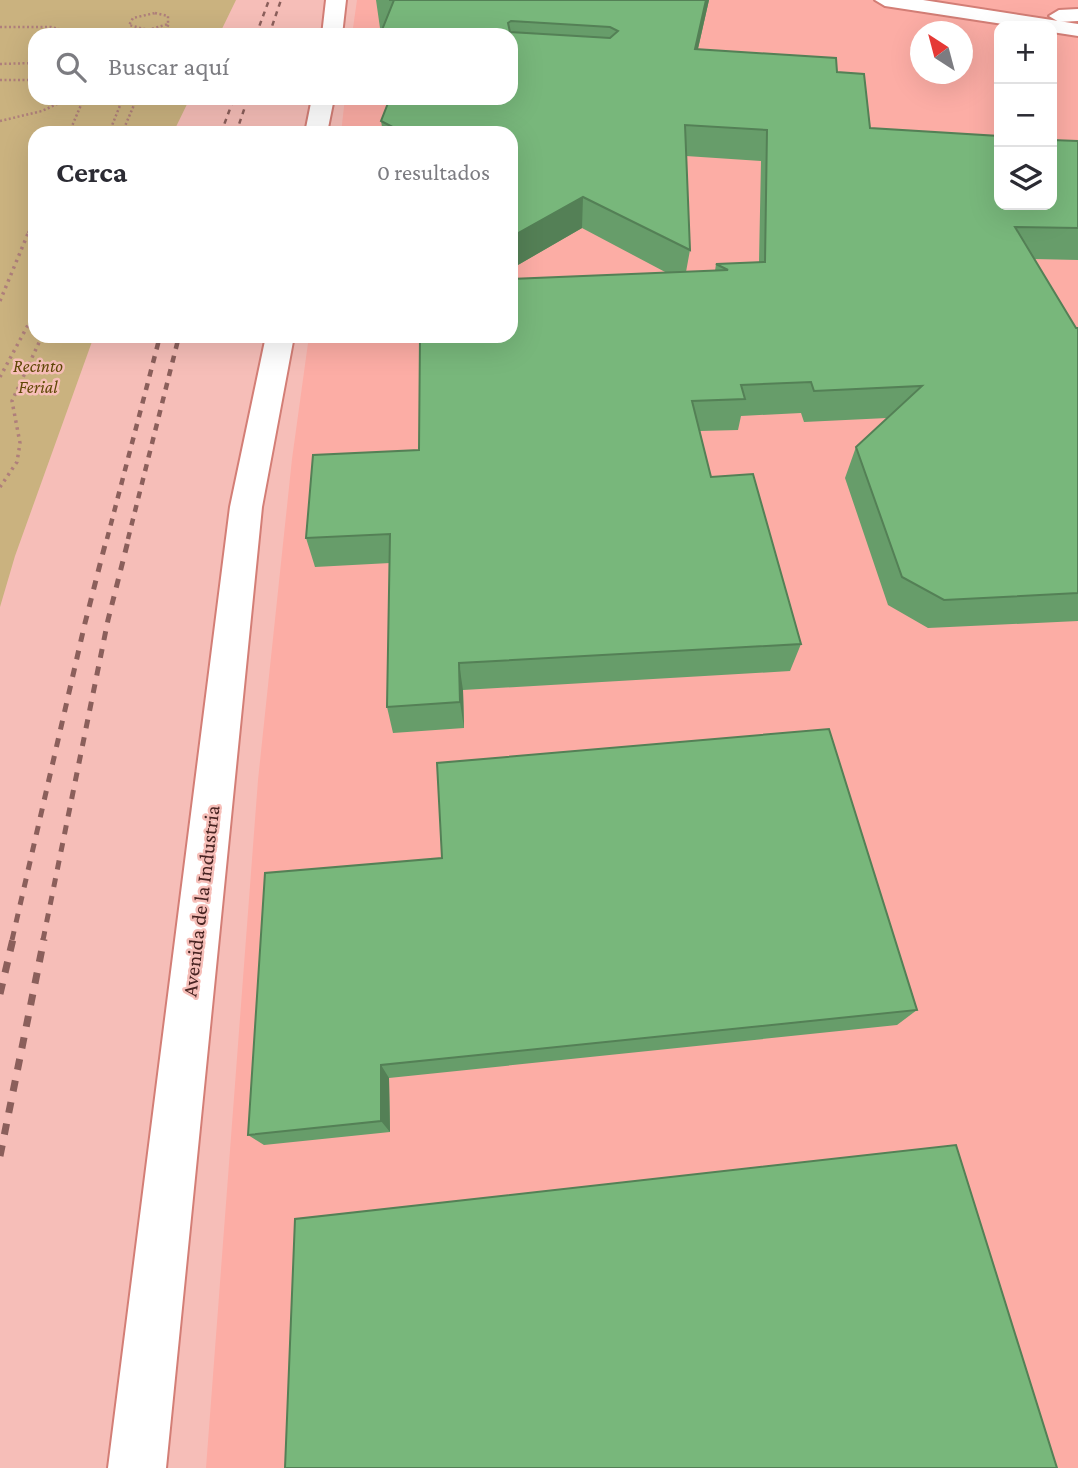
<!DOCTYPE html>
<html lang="es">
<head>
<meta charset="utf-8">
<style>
	:root { --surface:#fff; --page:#f7f7f7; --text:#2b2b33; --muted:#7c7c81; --line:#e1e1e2 }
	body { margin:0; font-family:"Crimson Pro",serif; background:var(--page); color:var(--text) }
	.controls { position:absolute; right:21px; top:21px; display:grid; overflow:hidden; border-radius:14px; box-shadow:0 7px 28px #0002 }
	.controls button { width:63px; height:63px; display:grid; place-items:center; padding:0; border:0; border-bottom:2px solid var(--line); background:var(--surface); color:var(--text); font:35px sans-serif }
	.compass { position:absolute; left:910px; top:21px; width:63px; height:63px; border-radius:50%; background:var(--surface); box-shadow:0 7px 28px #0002; rotate:324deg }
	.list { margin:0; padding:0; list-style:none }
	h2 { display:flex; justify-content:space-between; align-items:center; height:91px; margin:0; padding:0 28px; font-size:30px }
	h2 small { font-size:23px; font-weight:400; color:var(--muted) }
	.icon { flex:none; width:38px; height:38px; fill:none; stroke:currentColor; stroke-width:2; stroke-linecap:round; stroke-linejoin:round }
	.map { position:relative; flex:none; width:1078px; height:1468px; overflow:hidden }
	.search { position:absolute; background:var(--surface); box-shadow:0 7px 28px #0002; left:28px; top:28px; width:490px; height:77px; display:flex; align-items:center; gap:18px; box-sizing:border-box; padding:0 24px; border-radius:21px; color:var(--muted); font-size:26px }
	.panel { position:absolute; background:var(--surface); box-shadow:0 7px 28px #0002; left:28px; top:126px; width:490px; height:217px; border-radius:21px }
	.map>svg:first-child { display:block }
	.built { fill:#fcada5; fill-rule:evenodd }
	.green { fill:#cab27f }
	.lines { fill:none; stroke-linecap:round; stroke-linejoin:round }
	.street-casing { stroke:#d37e76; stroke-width:4 }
	.secondary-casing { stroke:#d37e76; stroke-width:4 }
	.path-far1 { stroke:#af7f7b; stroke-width:2.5; stroke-dasharray:2 2.5; stroke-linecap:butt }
	.path { stroke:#af7f7b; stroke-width:3.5; stroke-dasharray:2.5 4.5; stroke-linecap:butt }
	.street { fill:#fff; fill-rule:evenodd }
	.secondary { fill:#fff; fill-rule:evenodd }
	.rail-far3 { stroke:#8b5f5b; stroke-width:2.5; stroke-dasharray:5 5; stroke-linecap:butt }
	.rail-far2 { stroke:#8b5f5b; stroke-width:4.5; stroke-dasharray:7 7; stroke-linecap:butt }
	.rail-far1 { stroke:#8b5f5b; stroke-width:5; stroke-dasharray:9 9; stroke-linecap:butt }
	.rail { stroke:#8b5f5b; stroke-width:7; stroke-dasharray:11 11; stroke-linecap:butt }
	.wall { fill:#679d6a; fill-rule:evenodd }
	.shaded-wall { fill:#548056 }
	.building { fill:#78b77b; stroke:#548056; stroke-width:2; fill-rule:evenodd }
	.labels { text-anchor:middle; stroke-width:5; stroke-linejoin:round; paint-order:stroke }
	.far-park-label { font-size:18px; font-style:italic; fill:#5f4705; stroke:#f6beb8 }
	.street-label { font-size:21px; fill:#482422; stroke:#f6beb8 }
</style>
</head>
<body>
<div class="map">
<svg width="1078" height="1468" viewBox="0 0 1078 1468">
	<rect width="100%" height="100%" fill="#f6beb8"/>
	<!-- built -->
	<path class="built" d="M357,0H1078V1468H206L258,780L292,459L309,336H511V133H341L345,98H511V35H352ZM999,26H1052V205H999ZM920,32H962V74H920Z"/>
	<!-- green -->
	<path class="green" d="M0,0H236L219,35H35V98H190L173,133H35V336H94L15,556L0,607Z"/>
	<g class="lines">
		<defs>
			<path id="street" d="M326,0H346L342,35H322Z
				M1078,9V21L1059,22L1049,16L1059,10Z
				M312,98H334L327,133H305Z
				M266,336H294L262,507L166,1468H108L230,507Z"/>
			<path id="secondary" d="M875,0H923L1078,24V36L1052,32V26H1016L885,6Z"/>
		</defs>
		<!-- street casing -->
		<use href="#street" class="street-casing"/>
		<!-- secondary casing -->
		<use href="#secondary" class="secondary-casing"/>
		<!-- path-far1 -->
		<path class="path-far1" d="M155,13L168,16V24L148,30L129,25L133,18Z
			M0,27H51L81,35
			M164,35L169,23
			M0,64L35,63
			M0,80H35
			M0,121L42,111L70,98
			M69,133L84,98
			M109,133L123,98
			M122,133L137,98
			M28,233L35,216"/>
		<!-- path -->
		<path class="path" d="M0,301L29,231
			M0,377L35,312
			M0,487L17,462L20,443L12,401L42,336"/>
		<!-- street -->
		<use href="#street" class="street"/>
		<!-- secondary -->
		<use href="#secondary" class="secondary"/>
		<!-- rail-far3 -->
		<path class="rail-far3" d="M256,35L269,0
			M269,35L281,0
			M221,133L234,98
			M236,133L248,98"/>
		<!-- rail-far2 -->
		<path class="rail-far2" d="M107,539L160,336
			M128,539L179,336"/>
		<!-- rail-far1 -->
		<path class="rail-far1" d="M12,940L85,623L107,537
			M43,940L108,620L129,537"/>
		<!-- rail -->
		<path class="rail" d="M0,994L13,939
			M0,1156L44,939"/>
	</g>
	<!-- wall -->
	<path class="wall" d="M376,0H709L698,49L837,72L870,128L1078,141V260L1034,259L1076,328H1078V621L928,628L888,605L845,478L856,447L887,418L804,422L801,413L741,416L738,430L700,431L711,477L801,644L790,671L463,690L464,728L393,733L387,707L390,563L315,567L306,538L419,450L667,273L582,228L511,269V133H383L381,121L511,98L382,28H380ZM686,156L761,161L759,262L716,264L715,271L686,272L690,250Z
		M265,873L917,1010L897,1025L389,1078L390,1132L264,1145L248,1135Z"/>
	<!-- shaded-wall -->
	<path class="shaded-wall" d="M706,0H709L691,79L695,49Z
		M583,197L582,228L511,269V237Z
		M459,663L463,690L464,728L460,702Z
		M381,1065L389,1078L390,1132L381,1121Z"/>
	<!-- building -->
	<path class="building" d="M389,0H706L695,49L836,58L837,72L864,74L870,128L999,136V205H1052V140L1078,141V228L1015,227L1076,328H1078V593L944,600L902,577L856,447L922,386L814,391L811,382L741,385L745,399L692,401L711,477L753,474L801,644L459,663L460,702L387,707L390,534L306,538L313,455L419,450L420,336H511V279L728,270L716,264L765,262L767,130L685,125L690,250L583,197L511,237V133H404L381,121L390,98H511V35H380L394,0ZM511,21L610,27L618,31L610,38L510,32L508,23Z
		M829,729L917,1010L381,1065V1121L248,1135L265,873L442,858L437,763Z
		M956,1145L1057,1468H285L295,1219Z"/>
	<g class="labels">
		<!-- far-park labels -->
		<g class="far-park-label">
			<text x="38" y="372">Recinto<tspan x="38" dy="21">Ferial</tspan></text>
		</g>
		<!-- street labels -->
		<g class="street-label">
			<text transform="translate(201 901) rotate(-83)" y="7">Avenida de la Industria</text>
		</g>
	</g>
</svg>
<div class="controls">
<button>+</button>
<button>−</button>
<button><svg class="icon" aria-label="layers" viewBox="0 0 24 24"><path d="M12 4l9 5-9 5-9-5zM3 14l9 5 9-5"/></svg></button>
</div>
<svg class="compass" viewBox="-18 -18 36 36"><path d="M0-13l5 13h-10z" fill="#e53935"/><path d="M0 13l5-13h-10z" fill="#7c7c81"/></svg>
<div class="search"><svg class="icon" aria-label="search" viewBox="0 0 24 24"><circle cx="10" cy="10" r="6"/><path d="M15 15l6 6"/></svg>Buscar aquí</div>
<section class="panel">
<h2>Cerca<small>0 resultados</small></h2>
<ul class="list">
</ul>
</section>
</div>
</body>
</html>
